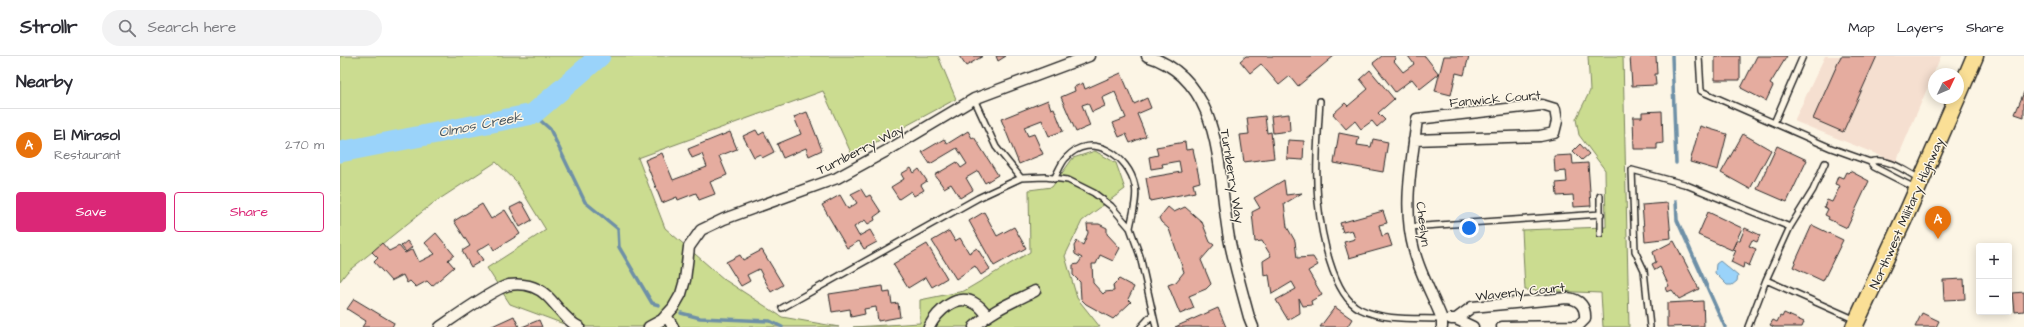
<!DOCTYPE html>
<html lang="en">
<head>
<meta charset="utf-8">
<style>
	:root { --surface:#fff; --page:#f2f2f3; --text:#2b2b33; --muted:#7c7c81; --line:#e1e1e2; --accent:#db2777 }
	body { margin:0; font-family:"Architects Daughter",sans-serif; background:var(--page); color:var(--text) }
	.controls { position:absolute; right:12px; bottom:12px; display:grid; overflow:hidden; border-radius:4px; box-shadow:0 2px 10px #0003 }
	.controls button { width:36px; height:36px; display:grid; place-items:center; padding:0; border:0; border-bottom:1px solid var(--line); background:var(--surface); color:var(--text); font:20px sans-serif }
	.compass { position:absolute; left:1588px; top:12px; width:36px; height:36px; border-radius:50%; background:var(--surface); box-shadow:0 2px 10px #0003; rotate:46deg }
	.you { position:absolute; left:1129px; top:172px; width:14px; height:14px; margin:-10px; border:3px solid #fff; border-radius:50%; background:#1a73e8; box-shadow:0 0 0 6px #1a73e833 }
	.badge { display:grid; place-items:center; width:26px; height:26px; border-radius:50%; background:var(--accent); color:#fff; font-size:13px; font-weight:700 }
	.pin { position:absolute; translate:-50% -33px; filter:drop-shadow(0 1px 2px #0008) }
	.pin::after { content:''; position:absolute; top:21px; width:14px; height:12px; background:inherit; clip-path:polygon(0 0,100% 0,50% 100%) }
	.list { margin:0; padding:0; list-style:none }
	h2 { display:flex; justify-content:space-between; align-items:center; height:52px; margin:0; padding:0 16px; font-size:17px }
	h2 small { font-size:13px; font-weight:400; color:var(--muted) }
	.list li { display:grid; grid-template-columns:26px 1fr auto; gap:12px; align-items:center; box-sizing:border-box; height:72px; padding:0 16px; border-top:1px solid var(--line) }
	.list b { display:block; font-size:15px; white-space:nowrap }
	.list p { margin:0; font-size:13px; white-space:nowrap; color:var(--muted) }
	.list em { font-size:13px; font-style:normal; color:var(--muted) }
	.actions { display:flex; gap:8px; padding:12px 16px }
	.actions a { flex:1; padding:9px 0; border:1px solid var(--accent); border-radius:4px; text-align:center; font-size:14px; color:var(--accent) }
	.actions .main { background:var(--accent); color:#fff }
	.icon { flex:none; width:22px; height:22px; fill:none; stroke:currentColor; stroke-width:2; stroke-linecap:round; stroke-linejoin:round }
	.map { position:relative; flex:none; width:1684px; height:271px; overflow:hidden }
	header { display:flex; align-items:center; gap:24px; box-sizing:border-box; height:56px; padding:0 20px; background:var(--surface); border-bottom:1px solid var(--line) }
	header strong { font-size:19px }
	nav { display:flex; gap:22px; margin-inline-start:auto; font-size:14px }
	.search { width:280px; height:36px; background:var(--page); display:flex; align-items:center; gap:10px; box-sizing:border-box; padding:0 14px; border-radius:22px; color:var(--muted); font-size:15px }
	main { display:flex }
	aside { flex:1; background:var(--surface) }
	.map>svg:first-child { display:block }
	.built { fill:#f5dfd0 }
	.green { fill:#cbdc90; stroke:#7b845e }
	.water { fill:#9ad3fa; stroke:#6e90a7 }
	.lines { fill:none; stroke-linecap:round; stroke-linejoin:round }
	.stream { stroke:#6e90a7; stroke-width:3.5 }
	.river { stroke:#9ad3fa; stroke-width:21 }
	.building { fill:#e5ac9f; stroke:#2b2b2b }
	.service-casing { stroke:#2b2b2b; stroke-width:8 }
	.minor-casing { stroke:#2b2b2b; stroke-width:13 }
	.primary-casing { stroke:#2b2b2b; stroke-width:19 }
	.service { stroke:#fcf5e5; stroke-width:5 }
	.minor { stroke:#fcf5e5; stroke-width:10 }
	.primary { stroke:#fadf96; stroke-width:16 }
	.labels { text-anchor:middle; stroke-width:3; stroke-linejoin:round; paint-order:stroke }
	.street-label { font-size:13px; fill:#2b2b2b; stroke:#fcf5e5 }
	.water-label { font-size:14px; font-style:italic; fill:#47555f; stroke:#fcf5e5 }
</style>
</head>
<body>
<header>
<strong>Strollr</strong>
<div class="search"><svg class="icon" aria-label="search" viewBox="0 0 24 24"><circle cx="10" cy="10" r="6"/><path d="M15 15l6 6"/></svg>Search here</div>
<nav><a>Map</a><a>Layers</a><a>Share</a></nav>
</header>
<main>
<aside>
<h2>Nearby<small></small></h2>
<ul class="list">
<li><span class="badge" style="background:#e8710a">A</span><div><b>El Mirasol</b><p>Restaurant</p></div><em>270 m</em></li>
</ul>
<div class="actions"><a class="main">Save</a><a>Share</a></div>
</aside>
<div class="map">
<svg width="1684" height="271" viewBox="0 0 1684 271">
	<rect width="100%" height="100%" fill="#fcf5e5"/>
	<filter id="ink" filterUnits="userSpaceOnUse"><feTurbulence type="fractalNoise" baseFrequency=".025" numOctaves="2"/><feDisplacementMap in="SourceGraphic" scale="8" xChannelSelector="R" yChannelSelector="G"/><feConvolveMatrix kernelMatrix="1 2 1 2 8 2 1 2 1" color-interpolation-filters="sRGB"/></filter>
	<g filter="url(#ink)">
		<!-- built -->
		<path class="built" d="M1485,0H1601L1556,106L1454,65Z"/>
		<!-- green -->
		<path class="green" d="M0,0H598L616,43L512,99L483,35L298,102L325,172L385,224L442,261L499,271H232L170,248L147,212L206,174L176,125L156,106L92,148L7,216L0,225Z
			M1248,0H1283L1289,271H1263L1261,237L1185,234L1182,174L1266,171L1265,114L1239,79L1236,63L1250,35Z
			M755,95L776,107L785,133L742,165L725,200L737,242L760,271H513L580,267V244L624,235L690,196L689,134L712,131L733,102Z"/>
		<!-- water -->
		<path class="water" d="M1380,205L1398,220L1397,225L1392,229H1387L1375,217L1376,208Z"/>
		<g class="lines">
			<!-- stream -->
			<path class="stream" d="M1332,0L1336,107
				M193,58L210,73L245,146L278,173L279,191L312,247L319,249
				M1336,145L1337,164L1385,271
				M341,257L360,262L430,265L442,271"/>
			<!-- river -->
			<path class="river" d="M0,96L193,58L260,0"/>
		</g>
		<!-- building -->
		<path class="building" d="M619,0H643L626,10Z
			M656,0H666L658,5Z
			M906,0H994L958,30L950,20L939,29L921,8L910,17L900,5Z
			M1042,0H1054L1056,3L1054,5L1063,16L1074,8L1068,0H1085L1099,18L1080,33L1072,23L1055,36L1033,7Z
			M1104,0H1129L1124,19L1116,17L1111,39L1095,35Z
			M1290,0H1316L1317,18H1315L1316,29L1292,30Z
			M1375,0H1400V24H1375Z
			M1417,0H1447L1430,28L1433,30L1426,45L1401,32Z
			M1501,0H1537L1503,76L1473,63Z
			M1030,14L1054,43L1038,57L1045,64L1037,71L1032,65L1021,73L1015,65L1006,73L993,58L1005,47L1008,50L1028,33L1020,23Z
			M781,17L794,48L807,42L811,52L797,58L806,80L790,87L786,78L779,81L773,67L786,62L775,36L762,42L765,50L752,56L748,47L742,49L750,70L736,76L721,41L735,35L734,31L743,27L745,33Z
			M1684,36V61L1675,58Z
			M708,44L711,53L714,52L723,75L709,80L702,64L684,71L688,80L694,78L703,98L679,108L661,63Z
			M1322,55L1323,87L1317,88V93H1294L1293,61H1302V56Z
			M467,56L482,94L469,100L466,92L443,102L437,88L461,78L454,61Z
			M949,58L950,75L933,77L931,60Z
			M925,60L927,77L931,76L934,102L904,106L900,79L909,78L907,62Z
			M1360,70L1387,78L1378,114L1350,106Z
			M416,74L419,79L424,76L434,96L422,102L420,98L414,101L403,80Z
			M628,75L632,82L634,81L658,119L645,127L638,115L626,122L633,134L620,142L611,128L604,132L595,119L617,106L621,112L627,108L617,92L590,108L582,96L604,83L607,88Z
			M390,76L397,93L379,100L387,119L370,126L375,138L359,144L356,137L338,144L337,141L322,147L305,104L322,97L333,124L367,111L362,98L352,102L348,93Z
			M999,77L1019,81L1017,89L1031,91L1033,83L1048,86L1043,116L994,107Z
			M1403,78L1431,94L1410,133L1381,117Z
			M948,84L964,85L963,104L947,103Z
			M845,86L846,94L853,93L860,126L853,128L855,136L810,145L806,122L841,116L839,105L822,108L823,111L811,113L809,101L818,99L816,91Z
			M1240,88L1249,98L1242,104L1233,95Z
			M1437,90L1467,104L1447,146L1417,133Z
			M1232,99L1233,108L1248,107L1251,150L1234,151L1233,139L1217,140L1216,127L1227,126L1226,115L1215,116L1214,100Z
			M571,112L574,117L579,113L587,125L581,129L584,134L574,140L571,135L559,143L551,131L564,123L561,118Z
			M1510,115L1529,125L1507,172L1488,163L1489,161L1485,159L1488,153L1484,151L1487,144L1492,146L1500,130L1495,128L1498,120L1503,122L1506,116L1508,117Z
			M944,124L946,139L962,137L944,148L947,171L955,185L957,202L973,201L978,209L968,215L982,239L971,245L972,249L963,250L959,242L960,257L948,264L936,244L956,233L952,226L932,238L929,219L924,220L923,205L931,200L922,185L915,186L912,156L920,152L914,142Z
			M521,133L526,141L530,139L541,156L534,161L535,164L528,168L525,164L514,171L519,180L530,174L537,186L524,193L519,185L507,192L482,149L500,139L508,153L517,147L511,138Z
			M182,146L192,164L180,171L170,152Z
			M1328,147L1331,182L1305,185L1302,149Z
			M142,148L151,163L165,154L180,178L154,194L150,187L137,195L143,204L131,211L122,195L130,190L114,165Z
			M828,151L834,156L845,151L862,166L870,186L874,189L861,204L871,228L866,233L849,240L854,252L840,258L828,229L836,226L844,216L829,173L821,166L819,162Z
			M1043,155L1047,167L1039,169L1042,180L1048,178L1052,190L1009,202L1004,186L1015,183L1012,174L1003,176L1000,167Z
			M644,156L657,180L674,171L686,192L654,210L629,165Z
			M1368,156L1402,172L1392,194L1358,179Z
			M747,168H759L767,172V178L780,192L773,205L760,199L756,208H752L753,227L763,238L765,236L774,235L773,229L779,223L794,231L788,243L791,246L773,263L746,248L741,243L740,226L733,219V209L738,208L742,202L735,198L734,190L737,185L743,189L748,177Z
			M1472,169L1503,184L1483,225L1453,211Z
			M1405,172L1420,179L1417,186L1412,184L1409,190L1416,193L1409,210L1404,207L1403,212L1391,206L1396,194L1393,193L1397,184H1400Z
			M609,175L615,185L620,182L629,197L637,192L650,213L641,219L635,210L616,223L592,185Z
			M96,177L114,199L108,204L114,211L92,230L87,225L76,231L70,225L67,227L63,219L51,225L34,206L38,202L32,196L42,187L49,195L59,190L65,197L73,193L79,206L95,198L85,187Z
			M67,185L72,191L66,196L61,190Z
			M1334,185L1359,233L1339,243L1332,234L1327,236L1325,232L1329,230L1320,211L1315,214L1312,208L1316,206L1313,196Z
			M587,188L607,222L592,231L586,221L568,232L553,208Z
			M422,194L443,229L431,236L419,213L407,219L410,225L401,230L386,206L400,199L403,204Z
			M1624,223L1625,243L1604,244L1603,224Z
			M543,230L544,237L550,236L552,248L558,247L560,261L538,265L536,251L524,253L525,258L511,261L510,253L492,256L489,238Z
			M1684,236V255L1675,256L1673,237Z
			M14,243L54,267L52,271H22L26,265L7,253Z
			M1363,245L1364,270L1327,271V247Z
			M995,251L1012,263L1007,271H980Z
			M878,252L886,271H835Z
			M1444,257L1464,266L1462,271H1434L1430,269L1433,264L1437,266L1440,260L1442,261Z
			M1582,257L1599,265L1596,271H1575Z
			M174,260L179,271H150Z
			M199,264L202,271H182Z"/>
		<g class="lines">
			<defs>
				<path id="service" d="M1359,0L1361,35L1491,92L1530,106C1546,100 1567,116 1580,123
					M634,43L656,91L681,122
					M980,45C978,78 975,112 978,146C981,175 992,239 1020,253C1044,265 1075,262 1102,263
					M1434,67L1463,0
					M1530,106L1534,111L1575,132
					M714,123C718,116 721,107 726,102C751,74 789,100 795,130C798,142 792,160 790,172
					M1260,140V178
					M1069,171L1261,158
					M1426,224L1450,171
					M442,252L638,142L681,122L705,121L728,124L754,137L771,150L790,172L800,200L816,271
					M801,271L813,258
					M1310,271L1304,214L1295,195L1292,114L1344,128L1450,171L1473,134L1485,107
					M1408,271L1426,224L1516,264"/>
				<path id="minor" d="M807,0C885,24 877,117 889,182C894,208 902,235 909,261L913,271
					M1074,84L1200,80L1214,77L1217,65L1215,53L1202,49L1077,63C1072,107 1062,150 1074,194C1080,218 1093,240 1102,263V271
					M326,259L333,271
					M1111,263H1116L1133,271
					M1116,263L1132,251L1227,242C1240,243 1246,251 1245,263L1238,270L1162,271
					M100,271C113,262 155,232 169,229C182,227 196,230 206,239C218,250 224,263 239,271
					M309,271L322,264L333,252L341,238L345,224L349,191L361,174L384,163L497,122L550,93L634,43L749,0
					M589,271C597,256 617,235 636,248C640,250 644,255 647,259
					M634,271C652,254 673,246 695,235"/>
				<path id="primary" d="M1618,40L1635,0
					M1514,271L1569,152L1617,42"/>
			</defs>
			<!-- service casing -->
			<use href="#service" class="service-casing"/>
			<!-- minor casing -->
			<use href="#minor" class="minor-casing"/>
			<!-- primary casing -->
			<use href="#primary" class="primary-casing"/>
			<!-- service -->
			<use href="#service" class="service"/>
			<!-- minor -->
			<use href="#minor" class="minor"/>
			<!-- primary -->
			<use href="#primary" class="primary"/>
		</g>
	</g>
	<g class="labels">
		<!-- street labels -->
		<g class="street-label">
			<text transform="translate(1155 42) rotate(-5)" y="5">Fanwick Court</text>
			<text transform="translate(520 93) rotate(-27)" y="5">Turnberry Way</text>
			<text transform="translate(893 120) rotate(81)" y="5">Turnberry Way</text>
			<text transform="translate(1566 157) rotate(-66)" y="5">Northwest Military Highway</text>
			<text transform="translate(1084 168) rotate(83)" y="5">Cheslyn</text>
			<text transform="translate(1180 235) rotate(-6)" y="5">Waverly Court</text>
		</g>
		<!-- water labels -->
		<g class="water-label">
			<text transform="translate(140 68) rotate(-11)" y="5">Olmos Creek</text>
		</g>
	</g>
</svg>
<div class="controls">
<button>+</button>
<button>−</button>
</div>
<svg class="compass" viewBox="-18 -18 36 36"><path d="M0-13l5 13h-10z" fill="#e53935"/><path d="M0 13l5-13h-10z" fill="#7c7c81"/></svg>
<div class="you"></div>
<div class="pin badge" style="left:1598px;top:183px;background:#e8710a">A</div>
</div>
</main>
</body>
</html>
